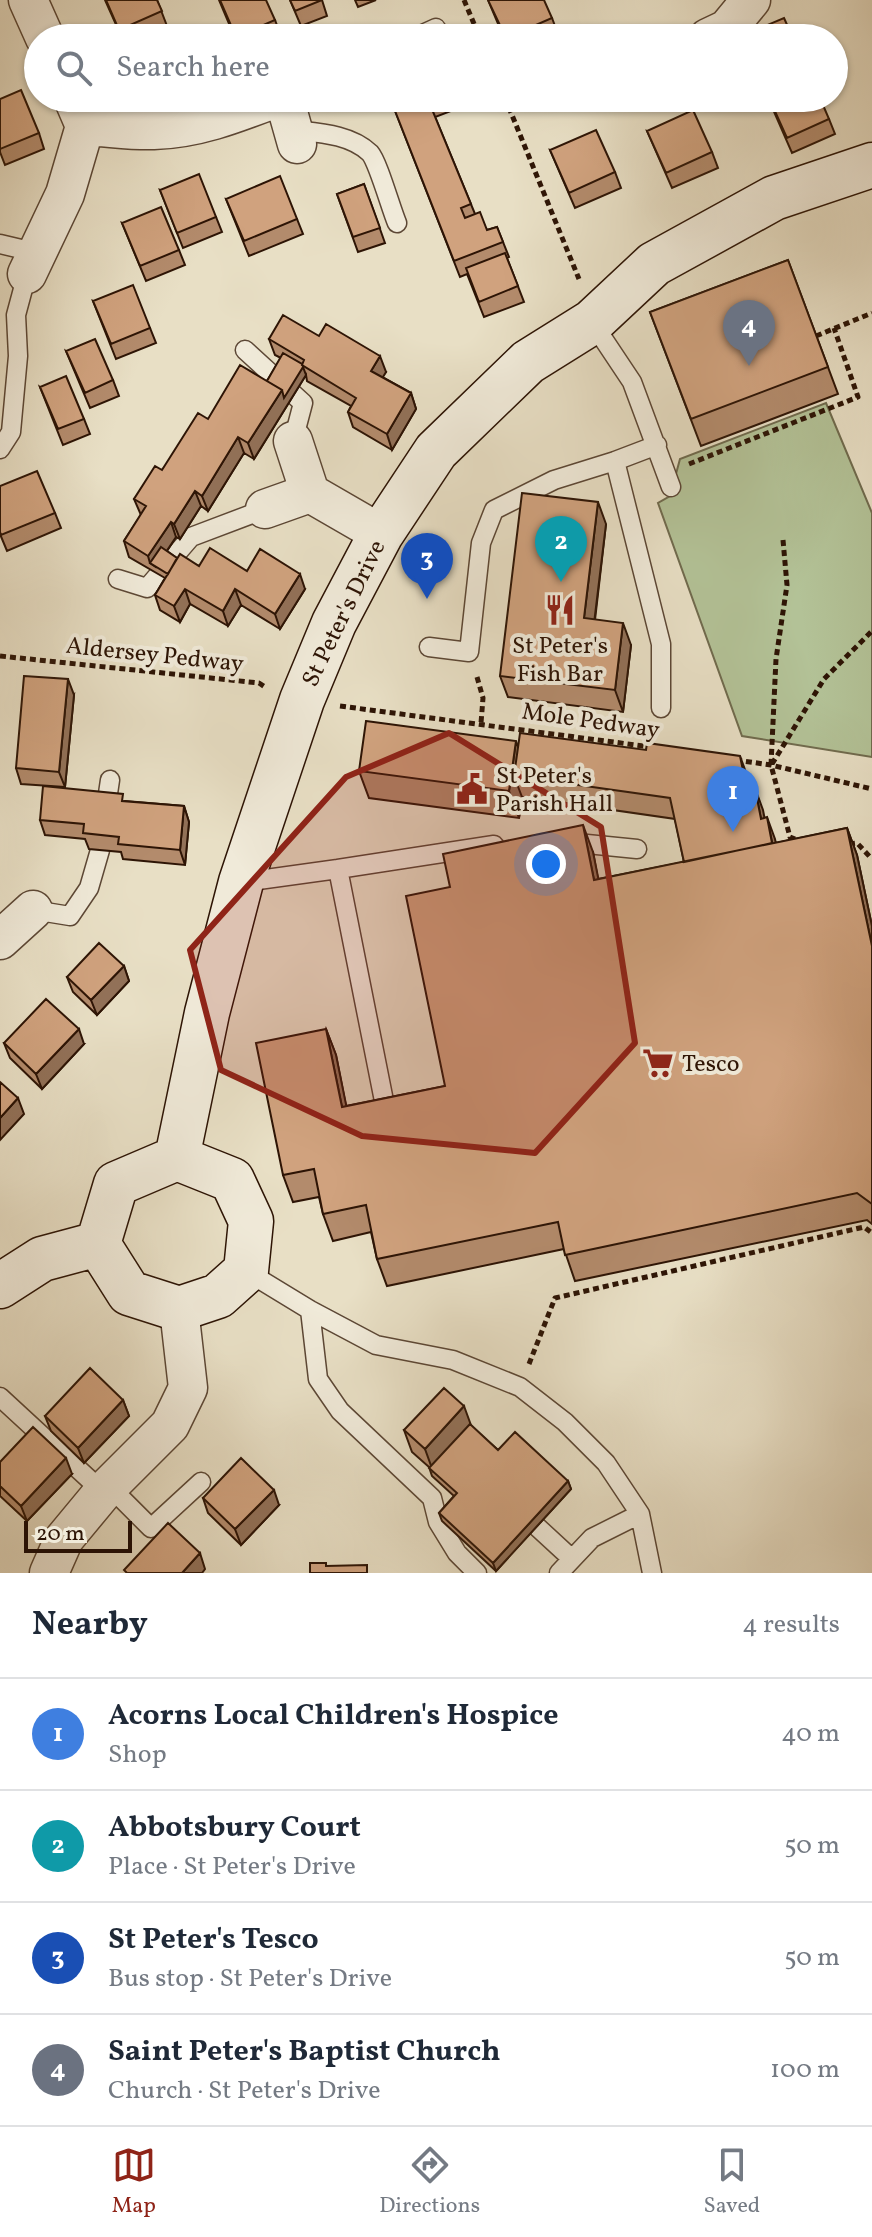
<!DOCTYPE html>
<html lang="en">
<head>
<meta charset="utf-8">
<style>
	:root { --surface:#fff; --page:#f2f2f3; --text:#1f2937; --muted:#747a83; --line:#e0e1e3; --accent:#8f2418 }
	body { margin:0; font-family:Vollkorn,serif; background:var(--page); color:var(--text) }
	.scale { position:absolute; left:24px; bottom:20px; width:108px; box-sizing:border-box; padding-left:8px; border:4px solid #2d1405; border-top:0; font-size:22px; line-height:28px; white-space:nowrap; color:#2d1405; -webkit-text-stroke:6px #f0ead9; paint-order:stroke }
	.you { position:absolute; left:546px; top:864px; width:28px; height:28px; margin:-20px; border:6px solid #fff; border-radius:50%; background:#1a73e8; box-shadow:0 0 0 12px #1a73e833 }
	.badge { display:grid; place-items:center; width:52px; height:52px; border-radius:50%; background:var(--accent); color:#fff; font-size:26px; font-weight:700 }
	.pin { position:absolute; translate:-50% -66px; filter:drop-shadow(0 2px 4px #0008) }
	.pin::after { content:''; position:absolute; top:42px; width:28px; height:24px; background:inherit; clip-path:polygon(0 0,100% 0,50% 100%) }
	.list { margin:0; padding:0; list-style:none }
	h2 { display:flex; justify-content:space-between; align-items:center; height:104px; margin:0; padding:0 32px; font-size:34px }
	h2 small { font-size:26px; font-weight:400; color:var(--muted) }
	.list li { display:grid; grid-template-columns:52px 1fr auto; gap:24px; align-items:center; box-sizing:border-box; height:112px; padding:0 32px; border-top:2px solid var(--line) }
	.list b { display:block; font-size:30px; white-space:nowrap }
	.list p { margin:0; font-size:26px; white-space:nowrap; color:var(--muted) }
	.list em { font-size:26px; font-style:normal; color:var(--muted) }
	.icon { flex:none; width:44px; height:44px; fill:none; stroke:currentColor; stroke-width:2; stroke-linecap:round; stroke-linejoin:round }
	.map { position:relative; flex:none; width:872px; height:1573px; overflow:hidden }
	.search { position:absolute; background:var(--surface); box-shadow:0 2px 6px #0004; left:24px; right:24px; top:24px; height:88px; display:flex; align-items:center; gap:20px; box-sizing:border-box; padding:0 28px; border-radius:44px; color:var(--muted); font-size:30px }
	.sheet { height:552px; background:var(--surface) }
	nav { display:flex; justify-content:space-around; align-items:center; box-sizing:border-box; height:112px; border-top:2px solid var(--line); background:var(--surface); font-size:22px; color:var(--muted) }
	nav a { display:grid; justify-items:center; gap:4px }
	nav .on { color:var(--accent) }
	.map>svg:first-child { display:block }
	.green { fill:#b3c297; stroke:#706b4e; stroke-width:2 }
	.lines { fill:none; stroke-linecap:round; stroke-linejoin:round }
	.lane-casing { stroke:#5c4735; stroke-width:21 }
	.street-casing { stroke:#5c4735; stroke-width:41 }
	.secondary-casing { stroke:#2d1405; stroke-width:47 }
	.path { stroke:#2d1405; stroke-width:5; stroke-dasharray:6 4; stroke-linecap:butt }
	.lane { stroke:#f0ead9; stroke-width:18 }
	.street { stroke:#f0ead9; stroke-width:38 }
	.secondary { stroke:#f0ead9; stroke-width:44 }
	.wall { fill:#b38b6c; stroke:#2d1405; stroke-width:2 }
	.shaded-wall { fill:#927158; stroke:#2d1405; stroke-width:2 }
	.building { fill:#d0a27e; stroke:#2d1405; stroke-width:2 }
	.marked { fill:#8f2418; fill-opacity:0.2; stroke:#8f2418; stroke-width:6; stroke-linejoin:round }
	.labels { text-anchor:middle; stroke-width:8; stroke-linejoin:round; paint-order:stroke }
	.street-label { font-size:24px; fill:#2d1405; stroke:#f0ead9 }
	.poi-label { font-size:24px; fill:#2d1405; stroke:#f0ead9; text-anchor:start }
</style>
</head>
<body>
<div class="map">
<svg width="872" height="1573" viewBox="0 0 872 1573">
	<rect width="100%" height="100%" fill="#e8dfc5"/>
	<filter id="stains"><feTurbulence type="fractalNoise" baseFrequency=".0025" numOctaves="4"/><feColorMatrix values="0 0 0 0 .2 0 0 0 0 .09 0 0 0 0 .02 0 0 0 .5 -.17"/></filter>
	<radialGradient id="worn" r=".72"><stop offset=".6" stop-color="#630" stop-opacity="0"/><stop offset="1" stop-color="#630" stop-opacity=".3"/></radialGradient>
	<!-- green -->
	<path class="green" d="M826,403L872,513V757L742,736L658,503L670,496L680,459Z"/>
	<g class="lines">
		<defs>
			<path id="lane" d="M414,38L436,28
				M293,130C319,133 350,134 370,153C378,162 391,209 397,223
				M0,244L38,253
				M592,322L632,382L671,487
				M245,350L303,403L293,441
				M0,449L11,432L18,356L16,315L27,274
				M615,461L661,644V708
				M118,579L147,588L191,537L265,509
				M429,647L469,652L481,543L494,510L554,480L615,461L657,445
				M106,807L110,780
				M567,842L637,849
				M338,869L494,845
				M244,882L338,869L384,1101
				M33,910L70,916L89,888L100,850
				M246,1271L310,1310L376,1345L453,1360L520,1387L565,1422L606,1463L640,1514L652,1573
				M310,1310L318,1379L340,1411L432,1498L438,1522L457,1553L477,1573
				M0,1397L103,1492
				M109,1486L151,1528L201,1482
				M521,1512L572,1559
				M559,1573L592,1538L640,1514"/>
			<path id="street" d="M28,0L45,38
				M708,38L727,29L751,0
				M73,98L85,126C108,127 132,131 154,130C197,129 237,113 276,98
				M284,98L297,144
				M27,274L65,194L85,126
				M293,441L310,493L381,534
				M265,509L310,493
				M0,940L33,910
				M49,1573L64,1539L103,1492L170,1425L188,1388L179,1309"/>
			<path id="secondary" d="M177,1158L207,1013L241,882L302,700L334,623L381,534L436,451L528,362L592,322L654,264L774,198L872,165
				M177,1158L232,1180L251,1221L246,1271L218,1296L179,1309L129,1293L98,1244L116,1184Z
				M0,1286L42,1259L98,1244"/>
		</defs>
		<!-- lane casing -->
		<use href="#lane" class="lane-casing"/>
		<!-- street casing -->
		<use href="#street" class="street-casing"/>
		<!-- secondary casing -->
		<use href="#secondary" class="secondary-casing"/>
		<!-- path -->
		<path class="path" d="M464,0L480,38
			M505,98L579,279
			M816,336L872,313
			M689,464L858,397L834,328
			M783,540L787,585L776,659L771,765L790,837L797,840
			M0,656L259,683L265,687
			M477,677L483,698L481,723
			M340,706L651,747
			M736,760L771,765L872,789
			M772,764L824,679L872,631
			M849,844L857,843L872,859
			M529,1364L555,1298L864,1227L872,1233"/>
		<!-- lane -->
		<use href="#lane" class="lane"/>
		<!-- street -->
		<use href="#street" class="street"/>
		<!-- secondary -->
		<use href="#secondary" class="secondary"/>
	</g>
	<!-- wall -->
	<path class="wall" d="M105,0H157L167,26L141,38H122Z
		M219,0L275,20L281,36L275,38H235Z
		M290,0H322L327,16L301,26Z
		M355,0H376L358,7Z
		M488,0L552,18L558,34L548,38H504Z
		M390,98H446L451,111L435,117L475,214L487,230L497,227L509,257L507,258L524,302L484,317L467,274L460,277Z
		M768,98L829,119L835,134L792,153Z
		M0,99L39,133L44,149L5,165L0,152Z
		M647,131L712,152L718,168L672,188Z
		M550,150L615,172L621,188L575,208Z
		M364,184L385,243L358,252L337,194Z
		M160,190L216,217L222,232L183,248Z
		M226,199L297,219L303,234L249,256Z
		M122,223L179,250L185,265L146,281Z
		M788,260L838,394L701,446L650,312Z
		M93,301L150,328L156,343L116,359Z
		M319,336L386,372L382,377L411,393L416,409L392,450L353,427L348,412L351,406L307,381L306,375L254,459L244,453L208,511L201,506L180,539L176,537L167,551L177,558L199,566L247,571L305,589L280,629L241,605L228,626L190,604L180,622L160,610L155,595L165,578L129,557L124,541L141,515L134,499L162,470L208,419L267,381L281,358L275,355L269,339Z
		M66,351L113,380L119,396L90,408Z
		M40,387L84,419L90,434L63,445Z
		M0,486L55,513L61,528L7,551L0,534Z
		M606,524L595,620L631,645L623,712L508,697L500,676Z
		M74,695L65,787L21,784L16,768Z
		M518,746L748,778L751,789L755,788L764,818L776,843L847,828L857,855L872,926V1224L867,1220L575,1281L564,1249L387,1286L377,1259L371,1232L333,1241L323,1214L319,1197L293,1202L283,1175L326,1029L336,1055L346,1106L445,1086L450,887L593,852L598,879L684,862L675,819L522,797L519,818L369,798L359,771Z
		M125,801L184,806L189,822L185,865L123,859L121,852L89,849L85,839L45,835L40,820Z
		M124,966L129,981L97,1015L73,992L67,977Z
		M4,1043L84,1044L42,1089L10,1058Z
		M123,1400L129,1416L84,1463L51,1431L45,1416Z
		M471,1426L498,1450L568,1481L571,1489L496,1571L442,1521L439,1513L454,1496L432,1476L429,1467L412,1452L404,1430Z
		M0,1462L72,1474L27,1521L0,1496Z
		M203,1498L279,1505L241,1545L208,1513Z"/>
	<!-- shaded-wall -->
	<path class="shaded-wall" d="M380,356L386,372L377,387L371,371Z
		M303,367L306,375L254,459L248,443L282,390Z
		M411,393L416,409L392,450L387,434Z
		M238,437L244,453L208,511L202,496Z
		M195,491L201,506L180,539L174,524Z
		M598,502L606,524L592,640L584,618Z
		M171,522L176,537L156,567L150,563L148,556Z
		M300,574L305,589L280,629L275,614Z
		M185,589L190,604L180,622L174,606Z
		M235,589L241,605L228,626L223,611Z
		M623,623L631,645L623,712L615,690Z
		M68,679L74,695L65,787L59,772Z
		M516,741L526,768L514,776L522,797L519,818L509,791Z
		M740,756L748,778L755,811L747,790Z
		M755,788L763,810L769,841L761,819Z
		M184,806L189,822L185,865L180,850Z
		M767,817L775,839L781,869L773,847Z
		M583,825L593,852L604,907L594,880Z
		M847,828L857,855L872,926V946Z
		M124,966L129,981L97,1015L91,1000Z
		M79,1029L84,1044L42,1089L36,1074Z
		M326,1029L336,1055L352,1134L342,1107Z
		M18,1098L24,1114L0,1140V1118Z
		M123,1400L129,1416L84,1463L78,1448Z
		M464,1406L472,1428L433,1471L425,1449Z
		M66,1458L72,1474L27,1521L21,1506Z
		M568,1481L571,1489L496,1571L493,1563Z
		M274,1490L279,1505L241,1545L235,1529Z
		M200,1553L205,1569L202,1573H182Z"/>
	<!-- building -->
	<path class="building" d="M106,0H157L162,11L119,30Z
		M220,0H266L275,20L236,37Z
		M290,0H322L295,11Z
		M488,0H544L552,18L506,38Z
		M784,18L793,38H742L741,36Z
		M168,33L170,38H157Z
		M21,90L39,133L0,149V99Z
		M390,98H438L429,102L471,204L461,208L465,218L480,212L487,230L497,227L503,242L454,261Z
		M769,98H820L829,119L787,138Z
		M693,110L712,152L666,173L647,131Z
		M596,130L615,172L569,193L550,150Z
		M199,174L216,217L177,233L160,190Z
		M280,176L297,219L244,241L226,199Z
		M364,184L380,228L353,237L337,194Z
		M161,207L179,250L140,266L122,223Z
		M505,253L518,286L479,302L466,268Z
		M788,260L828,367L691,419L650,312Z
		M133,285L150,328L111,344L93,301Z
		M283,315L319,336L326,324L380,356L371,371L411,393L387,434L348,412L356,398L302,365L304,360L269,339Z
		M95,339L113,380L85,393L66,351Z
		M283,353L302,364L303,367L284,398L282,390L267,381Z
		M240,365L282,390L248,443L238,437L202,496L195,491L174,524L171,522L148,556L124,541L146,506L134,499L155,466L162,470L198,413L208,419Z
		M66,376L84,419L58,429L40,387Z
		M37,471L55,513L1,535L0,532V486Z
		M522,493L598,502L584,618L623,623L615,690L500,676Z
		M161,547L177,558L168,574L150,563Z
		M210,548L247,571L260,549L300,574L275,614L235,589L223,611L185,589L174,606L155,595L180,554L199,566Z
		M24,676L68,679L59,772L16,768Z
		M366,721L516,741L509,791L359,771Z
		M520,733L646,750L647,743L740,756L747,790L755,788L761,819L767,817L772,843L684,862L670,798L514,776Z
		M43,786L123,794L122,801L184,806L180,850L118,844L119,837L83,833L84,824L40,820Z
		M583,825L594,880L847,828L872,946V1204L857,1193L565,1255L558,1222L377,1259L366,1205L323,1214L314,1169L283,1175L256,1043L326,1029L342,1107L445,1086L406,896L450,887L443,854Z
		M99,943L124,966L91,1000L67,977Z
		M46,999L79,1029L36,1074L4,1043Z
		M0,1082L18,1098L0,1118Z
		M90,1368L123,1400L78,1448L45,1416Z
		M444,1388L464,1406L425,1449L404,1430Z
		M470,1424L498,1450L515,1432L568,1481L493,1563L439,1513L457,1493L429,1468Z
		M33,1427L66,1458L21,1506L0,1486V1462Z
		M241,1458L274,1490L235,1529L203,1498Z
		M168,1523L200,1553L182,1573H127L124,1570Z
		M310,1563H326V1566L367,1565V1573H310Z"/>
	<!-- marked area -->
	<path class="marked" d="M449,733L601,827L635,1043L535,1153L362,1136L221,1070L190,950L346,777Z"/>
	<!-- icons -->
	<defs>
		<symbol id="restaurant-bare" viewBox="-9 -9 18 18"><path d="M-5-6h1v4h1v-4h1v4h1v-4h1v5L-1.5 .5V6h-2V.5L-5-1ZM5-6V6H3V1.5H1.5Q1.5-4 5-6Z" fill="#8f2418" stroke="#f0ead9" stroke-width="2.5" paint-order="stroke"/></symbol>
		<symbol id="civic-bare" viewBox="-9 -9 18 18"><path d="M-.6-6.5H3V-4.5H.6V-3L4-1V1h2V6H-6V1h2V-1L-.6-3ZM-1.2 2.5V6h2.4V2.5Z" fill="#8f2418" stroke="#f0ead9" stroke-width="2.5" paint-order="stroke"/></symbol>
		<symbol id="supermarket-bare" viewBox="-9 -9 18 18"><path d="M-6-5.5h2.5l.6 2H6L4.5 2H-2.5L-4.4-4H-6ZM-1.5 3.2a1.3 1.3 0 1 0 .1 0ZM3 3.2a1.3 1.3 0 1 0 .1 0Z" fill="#8f2418" stroke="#f0ead9" stroke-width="2.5" paint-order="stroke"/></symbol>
	</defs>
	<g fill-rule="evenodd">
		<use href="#restaurant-bare" x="538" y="588" width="44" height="44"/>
		<use href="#civic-bare" x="450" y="767" width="44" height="44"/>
		<use href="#supermarket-bare" x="636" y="1041" width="44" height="44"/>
	</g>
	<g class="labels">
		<!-- street labels -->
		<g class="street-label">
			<text transform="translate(343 613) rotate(-64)" y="8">St Peter's Drive</text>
			<text transform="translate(155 654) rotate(6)" y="8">Aldersey Pedway</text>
			<text transform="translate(591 720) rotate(8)" y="8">Mole Pedway</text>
		</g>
		<!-- poi labels -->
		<g class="poi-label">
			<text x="560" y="653" text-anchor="middle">St Peter's<tspan x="560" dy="28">Fish Bar</tspan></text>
			<text x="496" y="783">St Peter's<tspan x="496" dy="28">Parish Hall</tspan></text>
			<text x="682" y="1071">Tesco</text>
		</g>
	</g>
	<rect width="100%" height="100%" filter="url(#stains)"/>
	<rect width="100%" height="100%" fill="url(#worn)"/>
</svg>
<div class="scale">20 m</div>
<div class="you"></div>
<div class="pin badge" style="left:733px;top:832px;background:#3f7fe0">1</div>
<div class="pin badge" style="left:561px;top:582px;background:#0f9aa8">2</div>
<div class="pin badge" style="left:427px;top:599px;background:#1a4fb4">3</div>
<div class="pin badge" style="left:749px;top:366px;background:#6b7280">4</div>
<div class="search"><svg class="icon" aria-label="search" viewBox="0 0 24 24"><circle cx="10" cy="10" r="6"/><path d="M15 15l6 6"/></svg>Search here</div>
</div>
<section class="sheet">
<h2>Nearby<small>4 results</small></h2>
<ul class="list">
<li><span class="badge" style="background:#3f7fe0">1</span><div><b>Acorns Local Children's Hospice</b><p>Shop</p></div><em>40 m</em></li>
<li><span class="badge" style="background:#0f9aa8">2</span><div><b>Abbotsbury Court</b><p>Place · St Peter's Drive</p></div><em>50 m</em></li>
<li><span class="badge" style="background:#1a4fb4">3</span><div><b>St Peter's Tesco</b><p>Bus stop · St Peter's Drive</p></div><em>50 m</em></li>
<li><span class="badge" style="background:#6b7280">4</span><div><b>Saint Peter's Baptist Church</b><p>Church · St Peter's Drive</p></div><em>100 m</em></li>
</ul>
</section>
<nav>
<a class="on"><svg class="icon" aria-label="map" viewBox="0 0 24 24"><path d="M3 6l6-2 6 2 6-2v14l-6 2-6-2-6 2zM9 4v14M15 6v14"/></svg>Map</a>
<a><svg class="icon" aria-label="directions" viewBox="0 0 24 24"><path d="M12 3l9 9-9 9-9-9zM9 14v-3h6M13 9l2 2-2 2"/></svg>Directions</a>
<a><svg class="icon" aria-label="saved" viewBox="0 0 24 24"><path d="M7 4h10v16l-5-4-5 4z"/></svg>Saved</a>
</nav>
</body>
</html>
